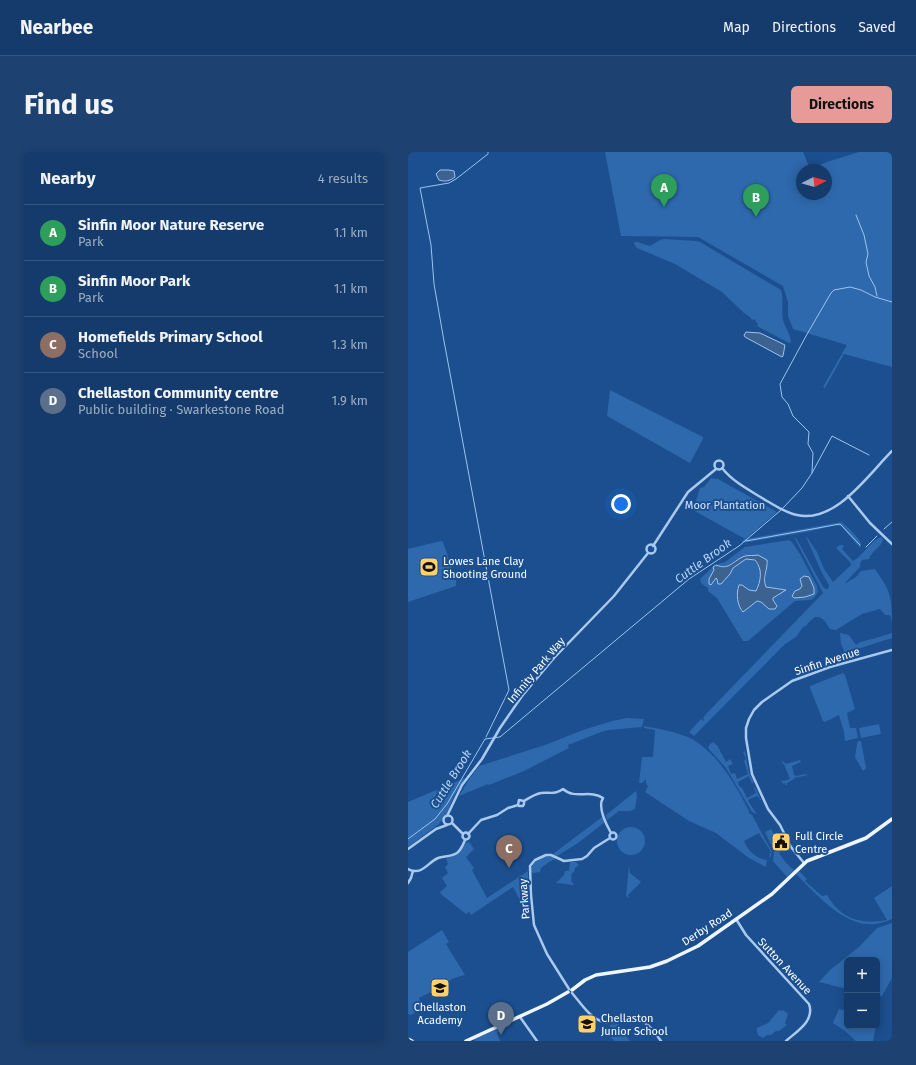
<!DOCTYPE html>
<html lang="en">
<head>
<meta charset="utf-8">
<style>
	:root { --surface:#143b6b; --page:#1d4271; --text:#f1f3f6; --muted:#9dadc1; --line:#33557e; --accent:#e69b98 }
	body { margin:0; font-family:"Fira Sans",sans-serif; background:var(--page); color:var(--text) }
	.controls { position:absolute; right:12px; bottom:12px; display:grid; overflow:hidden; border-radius:6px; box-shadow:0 2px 10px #0003 }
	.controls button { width:36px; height:36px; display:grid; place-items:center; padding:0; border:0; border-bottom:1px solid var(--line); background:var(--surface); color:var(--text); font:20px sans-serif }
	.compass { position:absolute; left:388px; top:12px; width:36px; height:36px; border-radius:50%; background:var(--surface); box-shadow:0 2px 10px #0003; rotate:84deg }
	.you { position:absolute; left:213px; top:352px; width:14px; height:14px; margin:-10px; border:3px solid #fff; border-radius:50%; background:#1a73e8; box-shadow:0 0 0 6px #1a73e833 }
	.badge { display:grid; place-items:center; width:26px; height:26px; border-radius:50%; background:var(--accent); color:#fff; font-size:13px; font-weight:700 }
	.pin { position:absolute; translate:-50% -33px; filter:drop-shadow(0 1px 2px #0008) }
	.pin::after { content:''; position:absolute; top:21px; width:14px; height:12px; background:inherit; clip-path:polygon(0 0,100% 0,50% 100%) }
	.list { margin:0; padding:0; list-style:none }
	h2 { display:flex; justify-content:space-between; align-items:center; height:52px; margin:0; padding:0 16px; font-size:17px }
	h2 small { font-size:13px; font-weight:400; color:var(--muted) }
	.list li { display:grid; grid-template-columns:26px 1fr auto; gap:12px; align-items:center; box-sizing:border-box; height:56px; padding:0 16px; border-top:1px solid var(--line) }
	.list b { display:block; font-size:15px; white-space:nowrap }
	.list p { margin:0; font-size:13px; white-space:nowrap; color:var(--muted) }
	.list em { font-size:13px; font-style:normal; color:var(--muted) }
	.map { position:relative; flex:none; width:484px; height:889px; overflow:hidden; border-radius:6px }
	header { display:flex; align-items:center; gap:24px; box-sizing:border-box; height:56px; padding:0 20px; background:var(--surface); border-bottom:1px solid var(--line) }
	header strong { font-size:19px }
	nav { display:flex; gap:22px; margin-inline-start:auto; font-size:14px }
	.intro { display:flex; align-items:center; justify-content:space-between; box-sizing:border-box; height:96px; padding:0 24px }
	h1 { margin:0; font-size:28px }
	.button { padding:10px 18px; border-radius:6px; background:var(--accent); color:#111; font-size:14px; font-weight:700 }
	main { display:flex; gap:24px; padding:0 24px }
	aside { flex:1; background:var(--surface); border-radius:6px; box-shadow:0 2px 10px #0003 }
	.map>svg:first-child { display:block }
	.green { fill:#2e69ad; fill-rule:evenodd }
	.water { fill:#3c6290; stroke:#9cc4f0 }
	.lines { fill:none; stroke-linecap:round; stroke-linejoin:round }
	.stream { stroke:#9cc4f0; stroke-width:1 }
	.tertiary { stroke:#a9c9ee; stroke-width:2.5 }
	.primary { stroke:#f0f6ff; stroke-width:3.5 }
	.labels { text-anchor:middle; stroke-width:4; stroke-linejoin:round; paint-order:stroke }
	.park-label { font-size:11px; fill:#cfe3fa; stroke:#1b4f8f }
	.poi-label { font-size:11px; fill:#fff; stroke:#1b4f8f; text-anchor:start }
	.street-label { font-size:11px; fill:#fff; stroke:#1b4f8f }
	.water-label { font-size:12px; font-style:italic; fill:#b5d3f5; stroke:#1b4f8f }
</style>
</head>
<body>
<header>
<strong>Nearbee</strong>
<nav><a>Map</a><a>Directions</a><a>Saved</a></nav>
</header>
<div class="intro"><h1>Find us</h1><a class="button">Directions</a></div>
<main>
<aside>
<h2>Nearby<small>4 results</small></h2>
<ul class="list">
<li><span class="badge" style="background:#2e9e5b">A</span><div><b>Sinfin Moor Nature Reserve</b><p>Park</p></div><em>1.1 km</em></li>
<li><span class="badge" style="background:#2e9e5b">B</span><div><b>Sinfin Moor Park</b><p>Park</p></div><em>1.1 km</em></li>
<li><span class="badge" style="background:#8d6e63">C</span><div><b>Homefields Primary School</b><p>School</p></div><em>1.3 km</em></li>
<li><span class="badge" style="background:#5c6f8a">D</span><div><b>Chellaston Community centre</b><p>Public building · Swarkestone Road</p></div><em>1.9 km</em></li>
</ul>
</aside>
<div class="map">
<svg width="484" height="889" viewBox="0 0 484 889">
	<rect width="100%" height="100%" fill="#1b4f8f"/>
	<!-- green -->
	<path class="green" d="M197,0H395L402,17L419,10L451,0H484V215L436,202L417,236L415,235L439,193L385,177L380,164V150L375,134L290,85L213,84ZM394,18H418V42H394Z
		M256,87L288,89L292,90L373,138C376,148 373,158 375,168C377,175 382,181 383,190L381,191L349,174L350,172L346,167L344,168L342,165L336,161L314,140L267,112L229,96L226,92L227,90H229L242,94L252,88Z
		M202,238L295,285V287L282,311L199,264Z
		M303,326L310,327L369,360L338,387L433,370C437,372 453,388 453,392C453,394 453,395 452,396L433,374L426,373L409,378L335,391L334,389L337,387L285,358L292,336L296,335Z
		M386,385L388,386L415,435L418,437H420L421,433L414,421L398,385H399L409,400L416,417L425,430L443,413L442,410L428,396L432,393H435L436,394L434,397L445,409C456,403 462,389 473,385L475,387C474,395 463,399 461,407L454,408L452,412V415L436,432L448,425L453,419L467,417C482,439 484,443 484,470L482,463H477L472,457L454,462L428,478L422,477C418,471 415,464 407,465L401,470L398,474L395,475L388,485L377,492L286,584L281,580L293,567L295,569L296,568L295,566L298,562L415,441Z
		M381,388L384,390L392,402L409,434L410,440L406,446L402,448L387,449L340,489H335L309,446L300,439V436L293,431L292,427L307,413L317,410L337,395ZM351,403L358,419L357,431L358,435L378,438L365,446V448L369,454L368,456L362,457L353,450L349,449L336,459L330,448V439L338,435L341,438L348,439C353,428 357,407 338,407L325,416L316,429L309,430L310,427L308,426L306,427L305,415L308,413C322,419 325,408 337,404C341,403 347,404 351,403Z
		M33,389L35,390L48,428V434L0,450V397Z
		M432,481L441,483L448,493L452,490L468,486L484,481V486L437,501L433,492Z
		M435,521L437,523L447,557L439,561L442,576H448L450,586L437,589L436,580L431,563L417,570L415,569L402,536V534Z
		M219,566L236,567L234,575L201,578L193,580L160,593L161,596L116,619L81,633L80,632L51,644L60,629L71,614L137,593L175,578L204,569Z
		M471,572L473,582L453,586L451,576Z
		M236,574C251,577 270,580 284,587C311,603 327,632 341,659V661L344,663L364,700L362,706L361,704L363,700L351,681L336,689C340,699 349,707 359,708L358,715L341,706L308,681L281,669L237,640L240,634L238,632V627L234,631H231L234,605H245L247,578L236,576Z
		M450,589H453L458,616L455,619L447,605L449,592Z
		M306,590L308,593H309L318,610L322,607L325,612L320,614L323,622L327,621L329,627L340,622L336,609L338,607L335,600L337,599L341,621L346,630L344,632L341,624L330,630L331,634L334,636L339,646L348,641L346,636L347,635L353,648H352L350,644L341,647L340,649L349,662L344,660L318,616L300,596L302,592Z
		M373,608L378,612L392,608L393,610L384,614L386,623L389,624L397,622L400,623L386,626V627L379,631V633H378L377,631L375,632L373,628L376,629L382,627L376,612H375Z
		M57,626L46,644L39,661L31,672L0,695V650Z
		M228,639L229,644L227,657L222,659H211L199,668L198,663Z
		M194,665L197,670L170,691L149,704L145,702Z
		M209 689a14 14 0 1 1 28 0a14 14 0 1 1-28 0Z
		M363,677L366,682L374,681L381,695L371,701L378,711L386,718L379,725L365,709L366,699L357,680Z
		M59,690L62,691L66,697L58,705L66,716L64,718L79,746L120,719L121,752L118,753L112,748L105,735L63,763L61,760L58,762L34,743L32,740L39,734L34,726L40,721L37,715L40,712L38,706C53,704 50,699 59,690Z
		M139,704L145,705L147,707L141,710L133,716L132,720L125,721L123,720C123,711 130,706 139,704Z
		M162,710H168L171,713L167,716L166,720L164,721L163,728L166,733L148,731L156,723L157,719H161Z
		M221,713L222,721L233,730L220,743L221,746L218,744Z
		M391,719L399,727L397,729L414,744L419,743C433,767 453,773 479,768L466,746L484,734V767C477,770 468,773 460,772C434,772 405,739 388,722Z
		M484,771V826L474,844L469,843V808H439V837L411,830L422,818L451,795L469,776Z
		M34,778L41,790L38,792L57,823C49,825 38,828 33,835L11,846L13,852L11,858L3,863L0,862V800Z
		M431,857L439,859V874H468L465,889H448L437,879L425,871Z
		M371,858L374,859L375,858L380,862L377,871L379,873L371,879H368L363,883H359L355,886L350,883L349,880V876L360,871Z
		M211,872V875L222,889H206L201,883L202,873Z
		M95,874L93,877L94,878L89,881L92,889H67L66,887Z"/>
	<!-- water -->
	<path class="water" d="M32,18H41L46,19L47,25C42,29 37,30 31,28L28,22Z
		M338,180L352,181L377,193L375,204L374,205L337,185L336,183Z
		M350,403L359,408C360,418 354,425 358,435L378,438L365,446V448L369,454L367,457H361L353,450L349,449L335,460C329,453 328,442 331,433H334L341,438L348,439C353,429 355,417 347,408L338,407L325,416L322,422L313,432H310L309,427L308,426L303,433L301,432V427L306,418L305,415L308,413C322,419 325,408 337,404C341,403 346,404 350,403Z
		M396,424L401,425L406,436V442L397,445L386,446L384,444L387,439L392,437L394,434L392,427Z"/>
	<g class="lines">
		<!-- stream -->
		<path class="stream" d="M80,0V1
			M448,63L456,83L460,102L458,110L461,124L467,135L469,144
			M404,321L424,284L461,303
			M476,377L484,370
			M338,389L432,372L452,393
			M458,395L469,384
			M78,585L101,538L36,189L26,132L23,93L12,36L41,31L48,27L80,2
			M0,687L27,667L39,652L77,587L92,585L281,427L331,394L373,358L394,336L404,321L405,301L400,292L401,280L385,264L380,252L374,245L372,232L398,184L423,141L426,138L442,135L453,138L467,145L484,150"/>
		<!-- tertiary -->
		<path class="tertiary" d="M306.5 313a4.5 4.5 0 1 1 9 0a4.5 4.5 0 1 1-9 0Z
			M314,316C326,331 343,339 359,349C368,354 378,361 389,363C427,372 460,323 484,299
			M440,344L462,371L484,392
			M238.5 397a4.5 4.5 0 1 1 9 0a4.5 4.5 0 1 1-9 0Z
			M245,394L280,340L308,317
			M116,649C121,646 127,642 133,641C142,640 147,643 155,637C167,648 182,637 195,646C189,655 198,672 203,681
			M110,653L111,648L116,649
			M35.5 668a4.5 4.5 0 1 1 9 0a4.5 4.5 0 1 1-9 0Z
			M39,664L54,633L74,607L92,576L114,544L146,506L206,444L240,401
			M44,671L55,682
			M201.5 684a3.5 3.5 0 1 1 7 0a3.5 3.5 0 1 1-7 0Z
			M54.5 684a3.5 3.5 0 1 1 7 0a3.5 3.5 0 1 1-7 0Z
			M60,682L73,668L89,663L100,656L110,653L111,654H115L116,652V649
			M0,697L28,677L39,673
			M396,711L383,695L372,673L360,657L344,622L338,586V576L341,567L346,558L354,550L384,529L422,515L484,498
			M0,717C14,724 19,711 30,706C36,704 43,705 49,701C53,698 55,693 57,688
			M0,731L3,726L5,719
			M328,767L338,783L401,852C407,869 389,879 378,889
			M161,837L139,802L126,773L123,743L122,714L127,708L138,703H143L156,709L174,707L179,704L186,696L202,686
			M164,841C171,849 182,866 193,869C197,871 201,870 205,870C234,868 235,863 253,889
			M112,865L129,889"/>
		<!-- primary -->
		<path class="primary" d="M164,838L177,828L188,823L242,815L259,809L290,794L364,742L399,709L458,686L484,667
			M0,887L4,889
			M58,889L139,852L160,840"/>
	</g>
	<!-- icons -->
	<defs>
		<symbol id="stadium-square" viewBox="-11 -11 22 22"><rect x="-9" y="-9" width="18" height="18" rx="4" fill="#ffd166" stroke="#1b4f8f"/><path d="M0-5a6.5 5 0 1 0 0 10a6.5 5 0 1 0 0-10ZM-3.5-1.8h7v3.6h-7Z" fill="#111"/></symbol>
		<symbol id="civic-square" viewBox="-11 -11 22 22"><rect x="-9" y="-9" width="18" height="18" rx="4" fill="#ffd166" stroke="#1b4f8f"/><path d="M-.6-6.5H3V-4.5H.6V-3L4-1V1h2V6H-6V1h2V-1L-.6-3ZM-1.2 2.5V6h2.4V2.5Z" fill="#111"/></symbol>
		<symbol id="school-square" viewBox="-11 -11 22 22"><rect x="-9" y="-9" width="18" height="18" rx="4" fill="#ffd166" stroke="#1b4f8f"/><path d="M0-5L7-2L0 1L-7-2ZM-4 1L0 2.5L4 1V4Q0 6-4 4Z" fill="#111"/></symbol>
	</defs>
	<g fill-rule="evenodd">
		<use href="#stadium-square" x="10" y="404" width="22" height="22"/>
		<use href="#civic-square" x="362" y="679" width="22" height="22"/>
		<use href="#school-square" x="21" y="825" width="22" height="22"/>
		<use href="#school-square" x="168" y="861" width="22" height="22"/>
	</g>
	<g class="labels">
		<!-- park labels -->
		<g class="park-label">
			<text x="317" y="357">Moor Plantation</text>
		</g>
		<!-- poi labels -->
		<g class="poi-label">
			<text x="35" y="413">Lowes Lane Clay<tspan x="35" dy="13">Shooting Ground</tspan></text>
			<text x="387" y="688">Full Circle<tspan x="387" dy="13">Centre</tspan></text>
			<text x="32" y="859" text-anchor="middle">Chellaston<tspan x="32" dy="13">Academy</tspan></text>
			<text x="193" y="870">Chellaston<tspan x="193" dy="13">Junior School</tspan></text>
		</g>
		<!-- street labels -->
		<g class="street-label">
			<text transform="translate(419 509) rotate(-18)" y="4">Sinfin Avenue</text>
			<text transform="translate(128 518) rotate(-50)" y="4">Infinity Park Way</text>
			<text transform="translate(116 747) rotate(-94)" y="4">Parkway</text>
			<text transform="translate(299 775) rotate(-33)" y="4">Derby Road</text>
			<text transform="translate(377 814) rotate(47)" y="4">Sutton Avenue</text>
		</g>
		<!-- water labels -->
		<g class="water-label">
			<text transform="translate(295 409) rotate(-36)" y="4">Cuttle Brook</text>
			<text transform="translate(43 627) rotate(-58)" y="4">Cuttle Brook</text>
		</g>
	</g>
</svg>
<div class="controls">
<button>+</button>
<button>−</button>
</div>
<svg class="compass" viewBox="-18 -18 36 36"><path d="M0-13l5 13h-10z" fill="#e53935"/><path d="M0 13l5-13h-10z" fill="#9dadc1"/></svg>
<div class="you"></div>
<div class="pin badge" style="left:256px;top:55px;background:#2e9e5b">A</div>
<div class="pin badge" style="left:348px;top:65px;background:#2e9e5b">B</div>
<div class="pin badge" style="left:101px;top:716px;background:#8d6e63">C</div>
<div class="pin badge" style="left:93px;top:883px;background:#5c6f8a">D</div>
</div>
</main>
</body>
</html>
